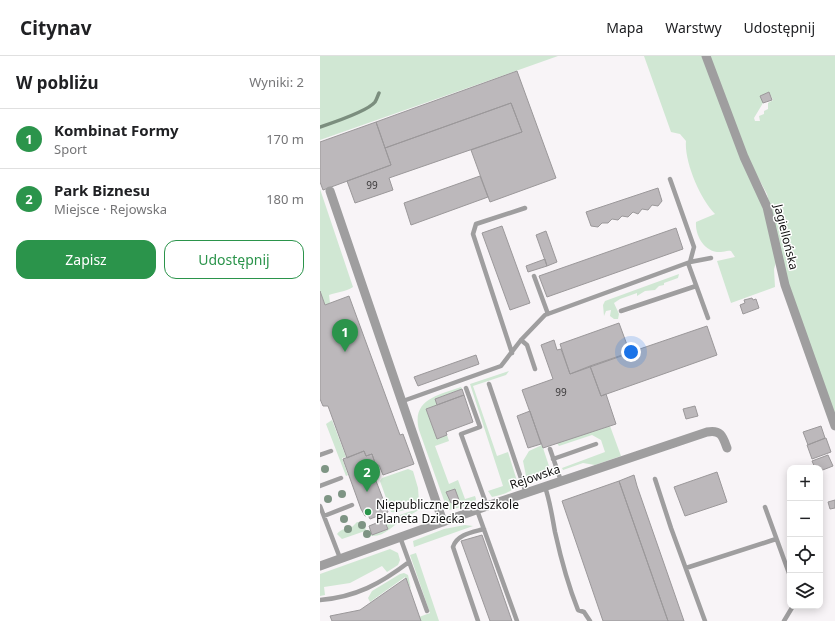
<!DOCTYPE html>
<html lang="pl">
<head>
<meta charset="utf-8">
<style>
	:root { --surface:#fff; --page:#f2f2f2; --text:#202124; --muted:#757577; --line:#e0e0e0; --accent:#2b944b }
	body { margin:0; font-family:"Noto Sans",sans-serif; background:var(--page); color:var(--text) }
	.controls { position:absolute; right:12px; bottom:12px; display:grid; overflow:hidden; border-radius:8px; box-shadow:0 2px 10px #0003 }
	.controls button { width:36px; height:36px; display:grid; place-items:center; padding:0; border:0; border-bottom:1px solid var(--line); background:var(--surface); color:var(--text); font:20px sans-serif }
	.you { position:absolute; left:311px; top:296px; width:14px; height:14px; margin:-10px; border:3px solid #fff; border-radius:50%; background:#1a73e8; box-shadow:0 0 0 6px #1a73e833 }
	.badge { display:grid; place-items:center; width:26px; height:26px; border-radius:50%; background:var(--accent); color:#fff; font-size:13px; font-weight:700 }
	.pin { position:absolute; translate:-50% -33px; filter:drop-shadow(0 1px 2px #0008) }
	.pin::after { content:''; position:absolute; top:21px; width:14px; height:12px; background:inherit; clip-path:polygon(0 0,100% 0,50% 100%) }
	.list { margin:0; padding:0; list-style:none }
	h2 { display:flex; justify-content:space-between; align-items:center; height:52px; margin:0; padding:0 16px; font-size:17px }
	h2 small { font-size:13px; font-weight:400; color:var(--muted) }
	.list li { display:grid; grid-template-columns:26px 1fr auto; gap:12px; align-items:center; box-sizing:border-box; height:60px; padding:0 16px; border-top:1px solid var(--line) }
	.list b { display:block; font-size:15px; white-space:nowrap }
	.list p { margin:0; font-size:13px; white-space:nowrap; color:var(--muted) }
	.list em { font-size:13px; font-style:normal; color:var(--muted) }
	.actions { display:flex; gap:8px; padding:12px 16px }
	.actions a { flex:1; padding:9px 0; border:1px solid var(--accent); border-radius:12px; text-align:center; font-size:14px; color:var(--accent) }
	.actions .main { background:var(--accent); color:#fff }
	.icon { flex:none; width:22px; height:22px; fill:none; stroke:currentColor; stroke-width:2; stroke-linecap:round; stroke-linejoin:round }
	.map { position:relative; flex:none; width:515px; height:565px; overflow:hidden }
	header { display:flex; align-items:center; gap:24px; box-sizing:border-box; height:56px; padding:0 20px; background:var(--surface); border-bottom:1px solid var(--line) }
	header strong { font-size:19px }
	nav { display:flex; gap:22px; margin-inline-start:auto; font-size:14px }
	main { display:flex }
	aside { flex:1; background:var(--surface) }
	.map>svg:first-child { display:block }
	.green { fill:#d0e7d3; fill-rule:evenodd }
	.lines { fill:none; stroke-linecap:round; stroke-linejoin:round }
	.stream { stroke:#7b8e7e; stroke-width:3.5 }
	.building { fill:#bcb8bb; stroke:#9b989a }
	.service { stroke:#9f9e9f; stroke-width:4.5 }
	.minor { stroke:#9f9e9f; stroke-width:9 }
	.tree { fill:#7e9484 }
	.poi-dot { fill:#2b944b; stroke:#fff; stroke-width:1.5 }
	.labels { text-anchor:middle; stroke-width:3; stroke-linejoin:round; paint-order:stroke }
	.number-label { font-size:10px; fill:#3c3a3b }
	.street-label { font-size:12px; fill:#111010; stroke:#fff }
	.poi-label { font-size:12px; fill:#111010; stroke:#fff; text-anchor:start }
</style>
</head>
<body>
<header>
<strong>Citynav</strong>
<nav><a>Mapa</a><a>Warstwy</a><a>Udostępnij</a></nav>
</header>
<main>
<aside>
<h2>W pobliżu<small>Wyniki: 2</small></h2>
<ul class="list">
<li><span class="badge">1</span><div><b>Kombinat Formy</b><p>Sport</p></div><em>170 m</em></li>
<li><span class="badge">2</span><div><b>Park Biznesu</b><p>Miejsce · Rejowska</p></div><em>180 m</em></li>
</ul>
<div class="actions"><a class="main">Zapisz</a><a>Udostępnij</a></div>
</aside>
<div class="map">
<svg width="515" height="565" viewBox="0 0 515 565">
	<rect width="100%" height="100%" fill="#f8f4f7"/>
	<!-- green -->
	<path class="green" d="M0,0H238L0,84Z
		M324,0H383L441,140L457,203L454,213L455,231L411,247L397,205L415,201L411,195C407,194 404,196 401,196C385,197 375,180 376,166L395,158C380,143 364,105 366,85L360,78L351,76Z
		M388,0H515V360L473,250L447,138L426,99ZM449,36L453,44L448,47V53L444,55V58L439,60L440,65H435L434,62L443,47L440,40Z
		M0,133L33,231C25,236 17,236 9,239L10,247L5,249L0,235Z
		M359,218L358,222L344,227V229L339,230L335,234L325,235L317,240V237L300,243L294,247L299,258L298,263H294L290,260L291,254L286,255L284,260L283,249L285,245Z
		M189,315L186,319L153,330L177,400L188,396L197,425C196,436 181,439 172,441L168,435L183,430L150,328Z
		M141,331L142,333L115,343L117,349L106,353L117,383L127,379L129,385L115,390L129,428L138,424L145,443L155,440L156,443L154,448L129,454L127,453L99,374C91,343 119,339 141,331Z
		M12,364L26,401L22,402L28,419L26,420L6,368Z
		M290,370L301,400L275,409L263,407L243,414L242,412L285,396L281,384L272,379L239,390L237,387Z
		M222,389L232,419L211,424L206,420L203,405L209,395Z
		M88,413L93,415L98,432L99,446C94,452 78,457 71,456L60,425L62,422Z
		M103,451C97,456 91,458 84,462C73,469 65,481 51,480L49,470L52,479L68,473L65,464Z
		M37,466L44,467L48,482L45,475L22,483L17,478C22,472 26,473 32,471Z
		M145,469L153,470L94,491L93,485L124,473Z
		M70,493L78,497L80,504L78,509L67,516L62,510L30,527L4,531L5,539L0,540V518Z
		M96,497L119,565H101L99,561L110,557L90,499Z
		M84,517L88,519L91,533L85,521L50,546L48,542L52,535L80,518Z"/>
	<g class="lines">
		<!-- stream -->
		<path class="stream" d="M0,71C12,67 48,55 55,46C57,43 58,39 59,37"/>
	</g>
	<!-- building -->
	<path class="building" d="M197,15L236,122L170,146L151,94L202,76L191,47L65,92L56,66Z
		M449,36L452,44L443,47L440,40Z
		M191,47L202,76L69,122L73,134L35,147L27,125L71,109L65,92Z
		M56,66L71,109L3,134L0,126V86Z
		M160,120L168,141L91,169L84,147Z
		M338,132L342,145L338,150L332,149L328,154L322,153L318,158L313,156L308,161L302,160L298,164L292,163L288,167H282L278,171L271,170L266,156Z
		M182,170L210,247L190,254L162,177Z
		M356,172L363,193L227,241L219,220Z
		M226,175L237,206L227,210L216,179Z
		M225,203L227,210L208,216L206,210Z
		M0,235L5,249L29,240L80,379L83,378L94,408L63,419L59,409L56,410L52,398L46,400L44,395L27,402L8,350H3L0,343Z
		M432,242L433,244L436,243L439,252L423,258L420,249L425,247L424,244Z
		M299,267L310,297L250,318L240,288Z
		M387,270L397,299L281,340L270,310Z
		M234,284L237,294L241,293L250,318L270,310L281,340L286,338L296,368L223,392L202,334L233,323L221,289Z
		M156,299L159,308L98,330L94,321Z
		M142,333L144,339L117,349L115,343Z
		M144,339L153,366L126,376L127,379L117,383L106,353Z
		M375,350L378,360L366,363L363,353Z
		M210,355L221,388L208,392L197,360Z
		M501,370L505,382L488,389L483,376Z
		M506,382L511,396L492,403L487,389Z
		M44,395L46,400L52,398L56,410L51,412L68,456L50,463L48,459L45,460L41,453L23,403Z
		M508,399L513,410L500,415V412H495L492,405Z
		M397,416L407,446L365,460L354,431Z
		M314,419L317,430L364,565H348L299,425Z
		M299,425L348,565H283L242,445Z
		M135,433L139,444L131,447L126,436Z
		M515,444V452L510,453L508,446Z
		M64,464L68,473L52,479L49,470Z
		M162,479L192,565H170L141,485Z
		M86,522L101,565H12L10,560L40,554Z"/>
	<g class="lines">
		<!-- service -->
		<path class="service" d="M370,206L391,202
			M368,207L388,262
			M214,220L228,258
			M301,255L376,230
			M201,284L207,289L215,313
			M192,297L153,178L156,168L205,152
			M169,328L206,437
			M146,332L160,371L141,378L167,450
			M83,345L181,310L201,284L225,259L370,206L374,191L350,123
			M230,393L241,425
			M0,399L11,395
			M233,403L276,388
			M335,423L351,472L385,565
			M0,430L21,422
			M225,431C230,445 232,460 235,476C241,503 248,529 258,554L264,556L270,565
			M0,450L20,502
			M445,451L470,520
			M157,454L197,565
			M4,460L32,449
			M80,481L107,555
			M366,512L456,483
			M0,544C36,541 60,528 89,506
			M158,565L133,491C137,478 154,476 164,473
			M464,565L473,550"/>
		<!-- minor -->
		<path class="minor" d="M386,0L424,101L447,151L465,229L515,370
			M10,135L123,466
			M0,510L167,450L387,376C401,373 403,381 407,392"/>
	</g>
	<!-- trees -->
	<g class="tree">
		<circle cx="5" cy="413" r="4"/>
		<circle cx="22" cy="438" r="4"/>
		<circle cx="8" cy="443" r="4"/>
		<circle cx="24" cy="463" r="4"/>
		<circle cx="42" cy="469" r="4"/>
		<circle cx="28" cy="473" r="4"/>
		<circle cx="47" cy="478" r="4"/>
	</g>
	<!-- markers -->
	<circle class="poi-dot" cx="48" cy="456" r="4"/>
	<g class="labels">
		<!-- number labels -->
		<g class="number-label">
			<text x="52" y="133">99</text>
			<text x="241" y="340">99</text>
		</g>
		<!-- street labels -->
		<g class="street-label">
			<text transform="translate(466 181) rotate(76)" y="4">Jagiellońska</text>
			<text transform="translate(215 421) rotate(-19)" y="4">Rejowska</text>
		</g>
		<!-- poi labels -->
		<g class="poi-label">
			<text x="56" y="453">Niepubliczne Przedszkole<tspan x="56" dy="14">Planeta Dziecka</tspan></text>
		</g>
	</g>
</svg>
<div class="controls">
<button>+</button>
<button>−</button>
<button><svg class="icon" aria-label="locate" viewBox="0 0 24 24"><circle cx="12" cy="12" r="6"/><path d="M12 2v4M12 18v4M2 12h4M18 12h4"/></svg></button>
<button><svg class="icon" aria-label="layers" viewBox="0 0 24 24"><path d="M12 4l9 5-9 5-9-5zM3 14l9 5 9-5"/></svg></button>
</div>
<div class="you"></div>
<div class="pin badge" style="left:25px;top:296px">1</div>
<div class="pin badge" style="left:47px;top:436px">2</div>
</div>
</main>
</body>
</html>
